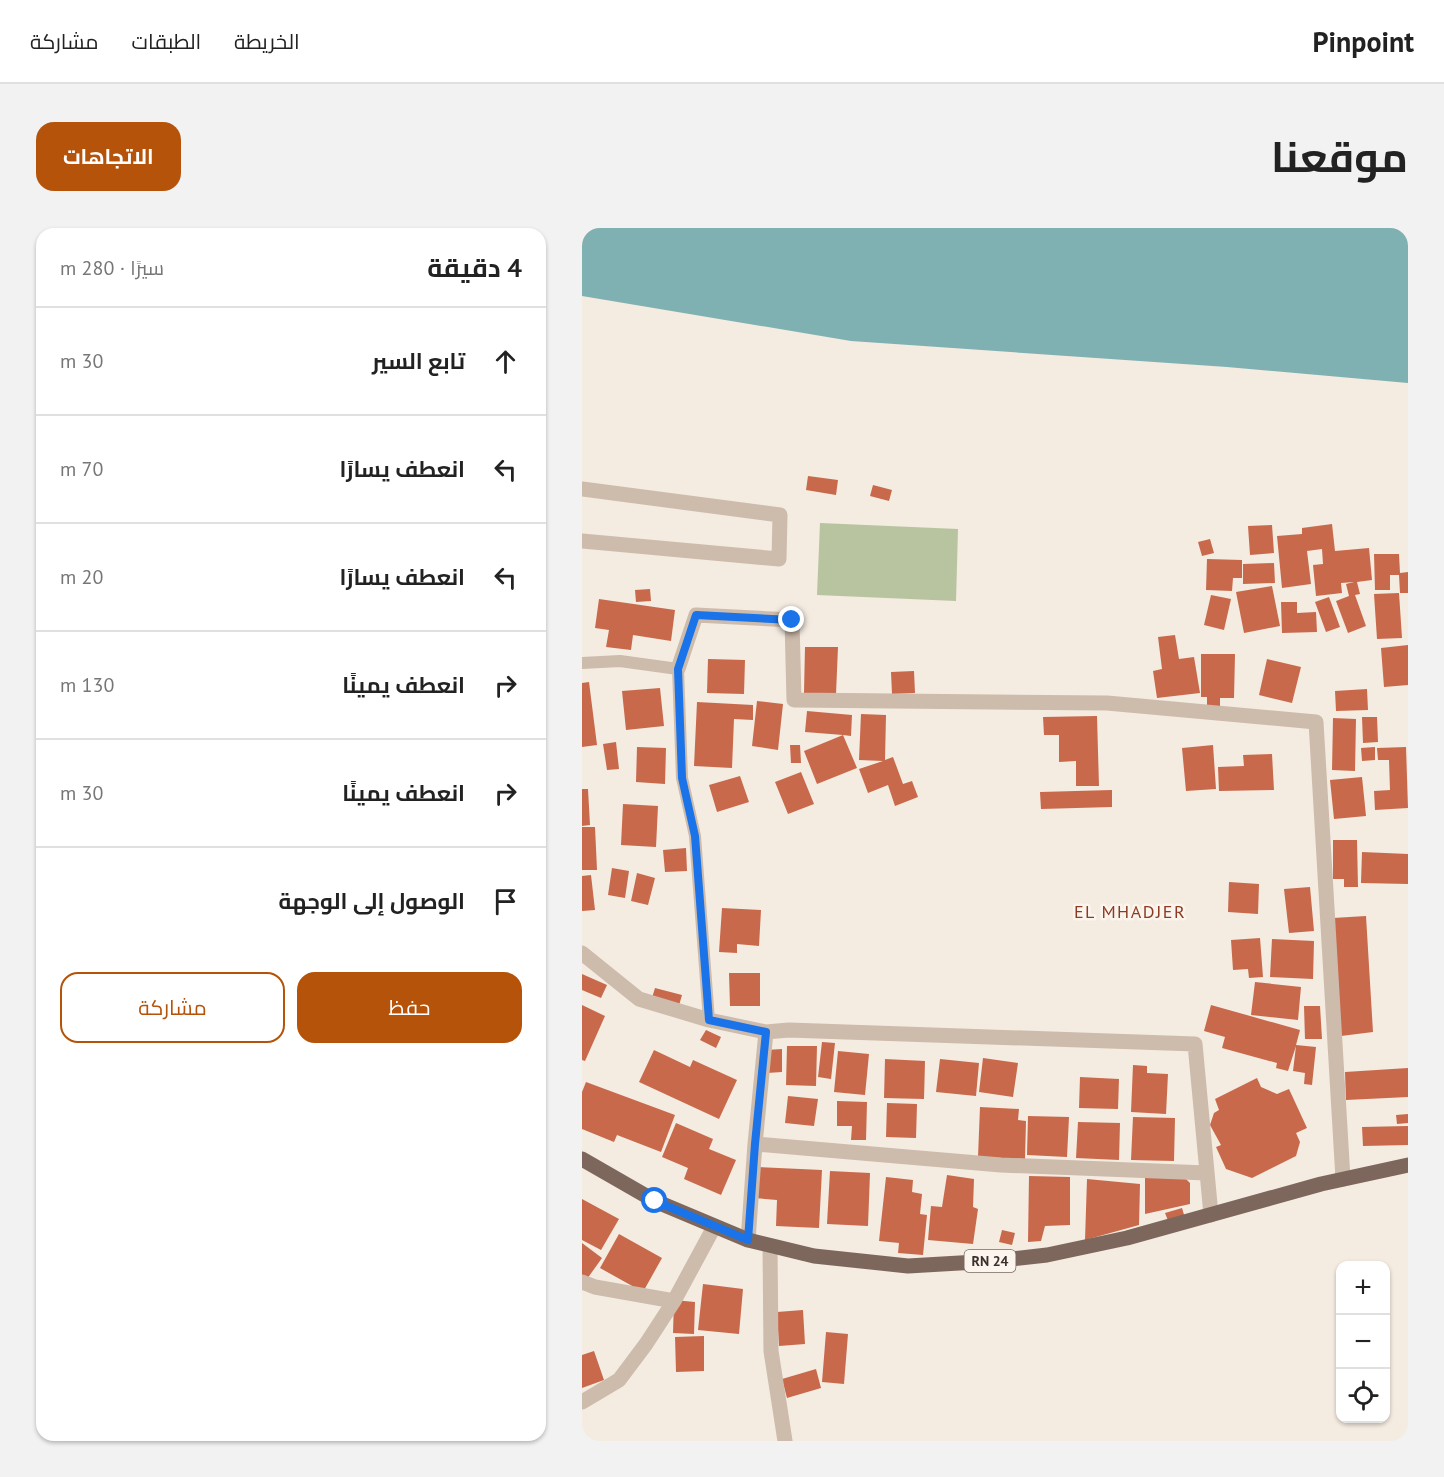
<!DOCTYPE html>
<html lang="ar">
<head>
<meta charset="utf-8">
<style>
	:root { --surface:#fff; --page:#f2f2f2; --text:#222; --muted:#767676; --line:#e0e0e0; --accent:#b45309 }
	body { margin:0; font-family:"PT Sans",Cairo,sans-serif; background:var(--page); color:var(--text); direction:rtl }
	.controls { position:absolute; right:18px; bottom:18px; display:grid; overflow:hidden; border-radius:12px; box-shadow:0 2px 4px #0004 }
	.controls button { width:54px; height:54px; display:grid; place-items:center; padding:0; border:0; border-bottom:2px solid var(--line); background:var(--surface); color:var(--text); font:30px sans-serif }
	.stop { position:absolute; width:18px; height:18px; margin:-14px; border:4px solid #1a73e8; border-radius:50%; background:#fff }
	.stop.end { background:#1a73e8; border-color:#fff; box-shadow:0 2px 6px #0008 }
	.list { margin:0; padding:0; list-style:none }
	h2 { display:flex; justify-content:space-between; align-items:center; height:78px; margin:0; padding:0 24px; font-size:26px }
	h2 small { font-size:20px; font-weight:400; color:var(--muted) }
	.list li { display:grid; grid-template-columns:39px 1fr auto; gap:18px; align-items:center; box-sizing:border-box; height:108px; padding:0 24px; border-top:2px solid var(--line) }
	.list b { display:block; font-size:22px; white-space:nowrap }
	.list em { font-size:20px; font-style:normal; color:var(--muted) }
	.actions { display:flex; gap:12px; padding:18px 24px }
	.actions a { flex:1; padding:14px 0; border:2px solid var(--accent); border-radius:18px; text-align:center; font-size:21px; color:var(--accent) }
	.actions .main { background:var(--accent); color:#fff }
	.icon { flex:none; width:33px; height:33px; fill:none; stroke:currentColor; stroke-width:2; stroke-linecap:round; stroke-linejoin:round }
	.map { position:relative; flex:none; width:826px; height:1213px; overflow:hidden; direction:ltr; border-radius:18px }
	header { display:flex; align-items:center; gap:36px; box-sizing:border-box; height:84px; padding:0 30px; background:var(--surface); border-bottom:2px solid var(--line) }
	header strong { font-size:28px }
	nav { display:flex; gap:33px; margin-inline-start:auto; font-size:21px }
	.intro { display:flex; align-items:center; justify-content:space-between; box-sizing:border-box; height:144px; padding:0 36px }
	h1 { margin:0; font-size:42px }
	.button { padding:15px 27px; border-radius:18px; background:var(--accent); color:#fff; font-size:21px; font-weight:700 }
	main { display:flex; gap:36px; padding:0 36px }
	aside { flex:1; background:var(--surface); border-radius:18px; box-shadow:0 2px 4px #0004 }
	.map>svg:first-child { display:block }
	.pitch { fill:#b8c4a0 }
	.water { fill:#7fb0b2 }
	.building { fill:#c8694b }
	.lines { fill:none; stroke-linecap:round; stroke-linejoin:round }
	.service { stroke:#cdbbac; stroke-width:12 }
	.minor { stroke:#cdbbac; stroke-width:15 }
	.primary { stroke:#7d675c; stroke-width:15 }
	.route { stroke:#1a73e8; stroke-width:8 }
	.labels { text-anchor:middle; stroke-width:5; stroke-linejoin:round; paint-order:stroke }
	.shield { fill:#fbf5ee; stroke:#756b66; stroke-width:1.5 }
	.shield-label { font-size:14px; font-weight:bold; fill:#3b302b }
	.quarter-label { font-size:18px; letter-spacing:1.5px; fill:#8c3b22; stroke:#fbf5ee }
</style>
</head>
<body>
<header>
<strong>Pinpoint</strong>
<nav><a>الخريطة</a><a>الطبقات</a><a>مشاركة</a></nav>
</header>
<div class="intro"><h1>موقعنا</h1><a class="button">الاتجاهات</a></div>
<main>
<div class="map">
<svg width="826" height="1213" viewBox="0 0 826 1213">
	<rect width="100%" height="100%" fill="#f4ebe1"/>
	<!-- pitch -->
	<path class="pitch" d="M238,295L376,301L374,373L235,367Z"/>
	<!-- water -->
	<path class="water" d="M0,0H826V155L645,139L269,113L0,68Z"/>
	<!-- building -->
	<path class="building" d="M226,248L256,252L254,267L224,262Z
		M291,257L310,262L307,273L288,268Z
		M750,296L753,323L787,320L790,352L775,354L778,366L773,367L784,398L766,405L754,373L767,368L764,356L772,354L759,355L760,365L734,368L731,337L741,336L740,321L725,323L729,356L700,360L695,308L720,306V300Z
		M690,297L692,325L668,327L666,298Z
		M628,311L632,325L620,328L616,314Z
		M792,326H817L818,345L826,344V365H818L817,347H808V362H793Z
		M625,331L660,332V350H651L650,363L624,362Z
		M692,335L693,355L661,356V336Z
		M690,358L698,398L662,405L654,364Z
		M68,361L69,373L54,374L53,362Z
		M817,365L820,410L795,411L792,366Z
		M629,367L649,371L642,402L622,397Z
		M747,369L758,399L744,404L733,374Z
		M17,371L93,382L89,413L51,407L49,422L24,419L27,402L13,400Z
		M699,374H715V385L734,384L735,404L700,405Z
		M593,407L597,431L612,429L618,465L575,470L571,443L580,441L576,409Z
		M826,417V457L802,459L799,420Z
		M223,419H256L254,466L222,465Z
		M619,426H653L652,470H638V480H625V469H619Z
		M126,431L163,432L162,466L125,465Z
		M685,431L719,439L710,475L677,467Z
		M332,443L333,465L310,466L309,444Z
		M7,454L15,517L0,519V455Z
		M78,460L82,498L44,502L40,463Z
		M785,461L786,482L754,483L753,463Z
		M175,473L201,476L196,522L170,518Z
		M115,474L171,477V492L152,491L150,540L112,538Z
		M225,483L270,487L269,508L261,507L275,540L235,556L222,523L261,507L223,504Z
		M279,486L304,487L303,532L311,529L321,556L330,553L336,569L313,578L306,557L286,565L277,541L301,533L277,532Z
		M515,488L517,558H494V533L477,534V507H462L461,489Z
		M780,489H795L796,514L781,515Z
		M751,490L774,491L773,543L750,542Z
		M34,514L37,541L25,542L21,516Z
		M208,517H218L219,535H209Z
		M631,517L634,561L604,563L600,520Z
		M55,519L84,520L83,556L54,554Z
		M793,519V532L780,533L779,520Z
		M824,519L826,580L793,582L792,563L808,562L807,532H796L795,520Z
		M690,526L692,562L637,563L636,539L662,538L661,527Z
		M219,544L232,576L206,586L193,554Z
		M158,548L167,574L135,584L127,557Z
		M780,549L784,588L752,591L748,552Z
		M0,561H6L8,597L0,598Z
		M530,562V579L459,581L458,564Z
		M41,576L76,578L74,619L39,617Z
		M0,599H13L15,642H0Z
		M751,612H775L776,659H762V651H751Z
		M104,620L105,643L83,644L81,622Z
		M780,624L826,626V656L779,655Z
		M30,640L47,643L43,670L26,667Z
		M55,645L73,650L66,677L49,673Z
		M9,647L13,682L0,683V648Z
		M647,654L677,656L676,686L646,684Z
		M728,659L732,703L707,705L702,661Z
		M140,680L179,682L177,718L155,716V725L137,724Z
		M784,688L791,804L759,808L751,690Z
		M678,710L681,749L667,750L666,741L651,742L649,712Z
		M690,711L732,713L731,751L688,749Z
		M147,745H178V778H148Z
		M0,746L25,757L19,770L0,762Z
		M673,754L719,759L716,792L669,787Z
		M73,760L100,767L96,781L69,773Z
		M0,777L23,788L3,833L0,832Z
		M629,777L718,802L714,817L734,819L730,857L722,856L723,845L711,843L714,818L706,843L694,840L695,835L640,820L643,809L622,803Z
		M722,778H738L740,811H723Z
		M124,802L139,809L134,820L118,812Z
		M240,814L253,815L249,851L236,849Z
		M205,818H235L234,858L204,857Z
		M200,821V844L185,845L184,822Z
		M72,822L108,839L111,832L155,852L137,891L57,854Z
		M256,823L287,826L283,867L252,864Z
		M401,830L436,835L431,869L397,864Z
		M303,831L343,833L342,871L302,870Z
		M358,831L397,835L394,868L354,864Z
		M551,837L565,838V845L586,846L584,886L549,884Z
		M826,840V869L764,872L763,844Z
		M498,849L537,851L536,881L497,880Z
		M675,850L679,859L695,866L707,861L725,900L714,905L718,914L714,928L670,950L644,941L634,919L639,917L628,897L632,885L637,882L633,871Z
		M4,854L93,887L79,924L35,907L32,914L0,901V864Z
		M206,868L236,871L232,898L203,895Z
		M255,873L285,874L284,912H269L270,898H255Z
		M305,875L335,876L334,910L304,909Z
		M398,879L437,881L436,892L444,893L443,931L396,929Z
		M826,886V895L815,896L814,887Z
		M446,888L487,889L485,929L445,927Z
		M551,889L593,890L592,933L549,932Z
		M496,894L538,895L537,932L494,930Z
		M94,895L131,911L127,921L154,932L139,967L102,951L106,940L80,929Z
		M826,898V917L781,918L780,899Z
		M174,939L240,942L237,1000L194,998L195,972L172,970Z
		M248,943L288,945L286,998L245,996Z
		M365,947L392,951L391,979L396,981L391,1016L346,1012L349,978L360,979Z
		M447,948L488,949V997L463,998L459,1013L446,1014Z
		M563,948H601L608,955V976L563,986Z
		M304,949L331,952L330,964L340,966L338,986L345,987L341,1027L316,1025L317,1015L297,1013Z
		M505,951L558,956L557,997L503,1012Z
		M0,971L37,991L19,1022L0,1012Z
		M600,980L603,990L587,995L583,985Z
		M420,1002L433,1005L430,1017L417,1014Z
		M37,1006L80,1030L61,1064L18,1040Z
		M0,1015L20,1030L5,1051L0,1048Z
		M121,1056L161,1061L157,1106L116,1102Z
		M92,1072L113,1074L112,1106L91,1105Z
		M221,1082L223,1116L197,1118L195,1084Z
		M244,1104L266,1106L262,1156L240,1154Z
		M122,1108V1143L94,1144L93,1109Z
		M12,1123L22,1152L0,1160V1127Z
		M234,1141L239,1160L205,1170L200,1151Z"/>
	<g class="lines">
		<!-- service -->
		<path class="service" d="M0,435L38,433L96,441L100,550L113,608L127,792"/>
		<!-- minor -->
		<path class="minor" d="M0,261L198,287L197,331L0,313
			M96,441L114,387L210,392L212,472L525,475L734,494L761,951
			M0,725L57,771L127,792L184,804L173,916L166,1012
			M184,804L207,802L613,816L629,987
			M173,916L419,937L625,945
			M188,1018L189,1123L203,1213
			M0,1054L13,1059L92,1073
			M0,1174L37,1152L64,1116L92,1073L132,999"/>
		<!-- primary -->
		<path class="primary" d="M0,931L73,973L166,1012L232,1028L326,1038L412,1033L465,1027L545,1010L739,956L826,937"/>
	</g>
	<g class="lines">
		<!-- route -->
		<path class="route" d="M73,973L166,1012L173,916L184,804L127,792L113,608L100,550L96,441L114,387L210,392"/>
	</g>
	<g class="labels">
		<!-- shield labels -->
		<rect class="shield" x="382.5" y="1022" width="51" height="22" rx="4.5"/>
		<g class="shield-label">
			<text x="408" y="1038">RN 24</text>
		</g>
		<!-- quarter labels -->
		<g class="quarter-label">
			<text x="548" y="690">EL MHADJER</text>
		</g>
	</g>
</svg>
<div class="controls">
<button>+</button>
<button>−</button>
<button><svg class="icon" aria-label="locate" viewBox="0 0 24 24"><circle cx="12" cy="12" r="6"/><path d="M12 2v4M12 18v4M2 12h4M18 12h4"/></svg></button>
</div>
<div class="stop" style="left:73px;top:973px"></div>
<div class="stop end" style="left:210px;top:392px"></div>
</div>
<aside>
<h2>4 دقيقة<small>سيرًا · 280 m</small></h2>
<ul class="list">
<li><svg class="icon" aria-label="ahead" viewBox="0 0 24 24"><path d="M12 20V5M6 11l6-6 6 6"/></svg><div><b>تابع السير</b></div><em>30 m</em></li>
<li><svg class="icon" aria-label="left" viewBox="0 0 24 24"><path d="M17 20v-9H6M10 6l-5 5 5 5"/></svg><div><b>انعطف يسارًا</b></div><em>70 m</em></li>
<li><svg class="icon" aria-label="left" viewBox="0 0 24 24"><path d="M17 20v-9H6M10 6l-5 5 5 5"/></svg><div><b>انعطف يسارًا</b></div><em>20 m</em></li>
<li><svg class="icon" aria-label="right" viewBox="0 0 24 24"><path d="M7 20v-9h11M14 6l5 5-5 5"/></svg><div><b>انعطف يمينًا</b></div><em>130 m</em></li>
<li><svg class="icon" aria-label="right" viewBox="0 0 24 24"><path d="M7 20v-9h11M14 6l5 5-5 5"/></svg><div><b>انعطف يمينًا</b></div><em>30 m</em></li>
<li><svg class="icon" aria-label="arrive" viewBox="0 0 24 24"><path d="M6 21V4h12l-3 4 3 4H6"/></svg><div><b>الوصول إلى الوجهة</b></div></li>
</ul>
<div class="actions"><a class="main">حفظ</a><a>مشاركة</a></div>
</aside>
</main>
</body>
</html>
